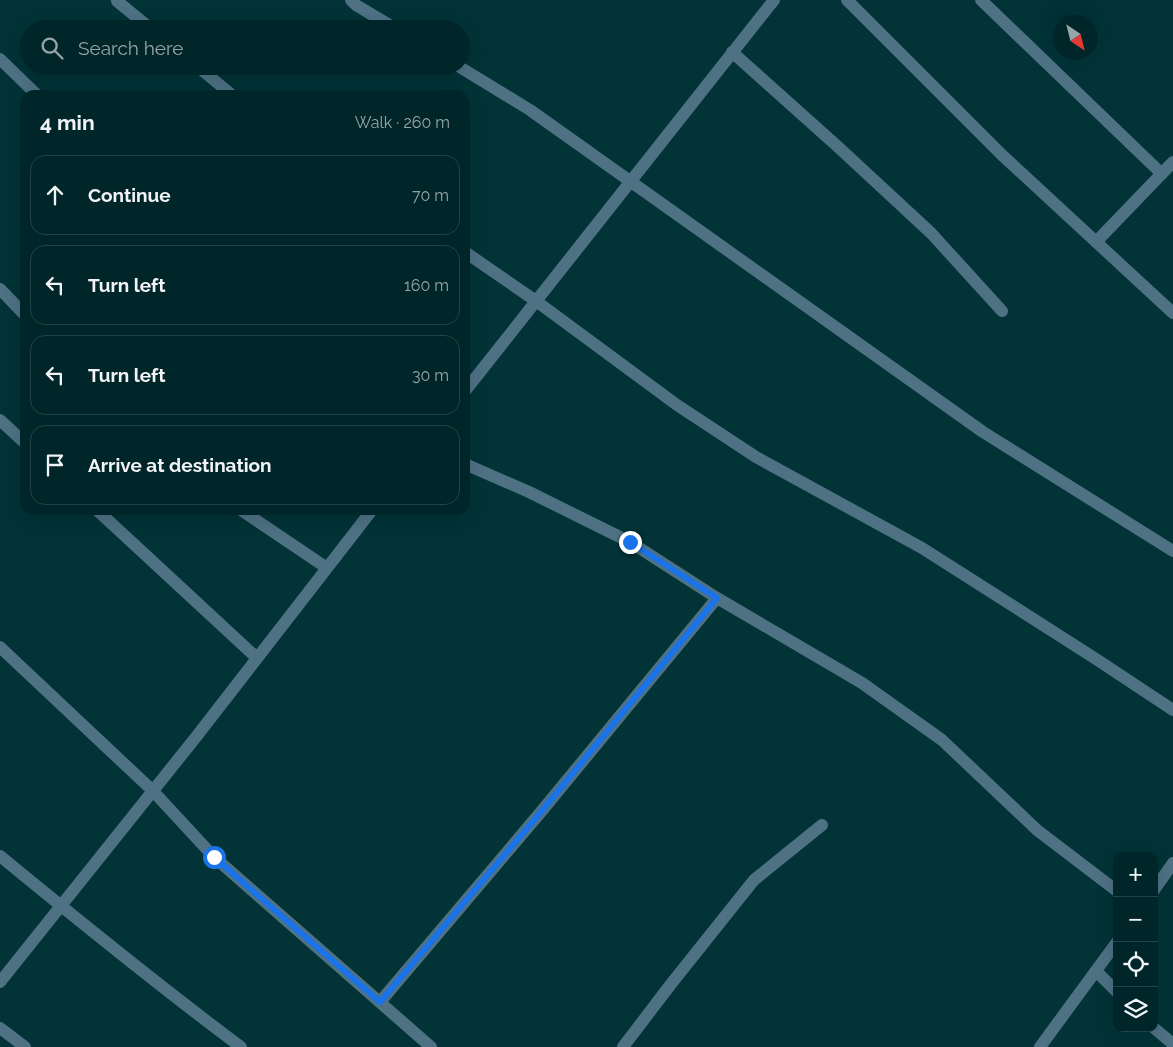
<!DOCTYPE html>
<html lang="en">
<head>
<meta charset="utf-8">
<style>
	:root { --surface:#012629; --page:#0f3235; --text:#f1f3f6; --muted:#96a5a8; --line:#234346 }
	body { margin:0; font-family:Raleway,sans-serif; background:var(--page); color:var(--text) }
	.controls { position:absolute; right:15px; bottom:15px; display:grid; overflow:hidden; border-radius:10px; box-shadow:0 5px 20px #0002 }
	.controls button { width:45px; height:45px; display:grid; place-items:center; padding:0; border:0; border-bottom:1px solid var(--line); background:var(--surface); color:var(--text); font:25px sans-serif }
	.compass { position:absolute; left:1053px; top:15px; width:45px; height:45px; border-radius:50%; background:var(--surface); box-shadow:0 5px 20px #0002; rotate:145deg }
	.stop { position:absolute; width:15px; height:15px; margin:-11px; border:4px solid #1a73e8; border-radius:50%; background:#fff }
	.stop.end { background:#1a73e8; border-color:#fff; box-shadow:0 1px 5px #0008 }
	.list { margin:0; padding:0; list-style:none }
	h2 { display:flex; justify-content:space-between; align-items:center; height:65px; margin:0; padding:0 20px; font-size:21px }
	h2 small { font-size:16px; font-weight:400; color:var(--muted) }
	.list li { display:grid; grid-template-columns:32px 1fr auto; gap:15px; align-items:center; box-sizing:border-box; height:80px; margin:0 10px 10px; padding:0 10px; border:1px solid var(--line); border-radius:15px }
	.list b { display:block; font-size:19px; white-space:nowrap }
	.list em { font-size:16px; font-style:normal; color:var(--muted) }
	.icon { flex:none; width:28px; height:28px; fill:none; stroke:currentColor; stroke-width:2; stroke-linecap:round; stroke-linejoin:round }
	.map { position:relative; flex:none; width:1173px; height:1047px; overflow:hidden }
	.search { position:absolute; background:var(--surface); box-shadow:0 5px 20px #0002; left:20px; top:20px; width:450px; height:55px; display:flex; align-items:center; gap:12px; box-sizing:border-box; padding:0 18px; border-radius:28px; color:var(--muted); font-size:19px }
	.panel { position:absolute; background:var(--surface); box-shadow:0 5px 20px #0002; left:20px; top:90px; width:450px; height:425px; border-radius:15px }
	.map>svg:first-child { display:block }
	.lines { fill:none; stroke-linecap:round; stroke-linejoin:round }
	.street { stroke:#4e7184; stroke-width:12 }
	.route { stroke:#1a73e8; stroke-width:6 }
</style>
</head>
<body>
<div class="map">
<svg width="1173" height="1047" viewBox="0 0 1173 1047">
	<rect width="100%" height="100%" fill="#013337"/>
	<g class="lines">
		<!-- street -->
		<path class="street" d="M351,0L356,5L396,29
			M847,0L1002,155L1173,313
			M981,0L1162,174
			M117,1L151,29
			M732,52L836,145L931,233L1002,311
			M0,59L37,95
			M197,66L232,95
			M458,66L530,110L983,432L1173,551
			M1096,242L1173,162
			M465,252L536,301L677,405L756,457L922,548L1096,659L1173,710
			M0,289L25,315
			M465,391L774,0
			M0,420L25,443
			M465,464L529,492L630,542L717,598L862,683L942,740L1037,830L1117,891
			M97,510L257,658
			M241,510L327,568
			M0,647L153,791L214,857L431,1047
			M0,856C79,921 159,986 241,1047
			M1154,890L1173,863
			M1096,971L1117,992
			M0,982L196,737L372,510
			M380,1002L540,813L717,598
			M0,1028L25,1047
			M1154,1028L1173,1044
			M623,1047L671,984L754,880L822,825
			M1040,1047L1117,942"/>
	</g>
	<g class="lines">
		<!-- route -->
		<path class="route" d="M214,857L380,1002L540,813L717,598L630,542"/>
	</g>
</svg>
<div class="controls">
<button>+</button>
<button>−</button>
<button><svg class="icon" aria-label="locate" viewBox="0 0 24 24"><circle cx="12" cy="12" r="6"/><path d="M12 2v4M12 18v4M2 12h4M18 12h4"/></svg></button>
<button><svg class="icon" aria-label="layers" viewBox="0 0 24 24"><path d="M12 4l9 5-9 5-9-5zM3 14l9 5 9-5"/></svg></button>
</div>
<svg class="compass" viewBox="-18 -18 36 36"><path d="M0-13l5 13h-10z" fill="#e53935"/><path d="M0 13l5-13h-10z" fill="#96a5a8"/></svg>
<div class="stop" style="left:214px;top:857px"></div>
<div class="stop end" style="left:630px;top:542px"></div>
<div class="search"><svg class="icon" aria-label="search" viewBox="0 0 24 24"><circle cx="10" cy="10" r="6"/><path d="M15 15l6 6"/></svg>Search here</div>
<section class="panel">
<h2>4 min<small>Walk · 260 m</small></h2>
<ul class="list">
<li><svg class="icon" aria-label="ahead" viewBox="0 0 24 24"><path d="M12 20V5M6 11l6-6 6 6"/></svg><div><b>Continue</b></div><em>70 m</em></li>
<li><svg class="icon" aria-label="left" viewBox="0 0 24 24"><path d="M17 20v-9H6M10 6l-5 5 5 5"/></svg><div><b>Turn left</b></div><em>160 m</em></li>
<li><svg class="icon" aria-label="left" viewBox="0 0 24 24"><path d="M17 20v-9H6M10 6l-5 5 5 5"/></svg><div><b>Turn left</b></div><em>30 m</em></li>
<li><svg class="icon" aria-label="arrive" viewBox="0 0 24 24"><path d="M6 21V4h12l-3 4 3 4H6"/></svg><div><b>Arrive at destination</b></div></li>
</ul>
</section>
</div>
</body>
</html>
